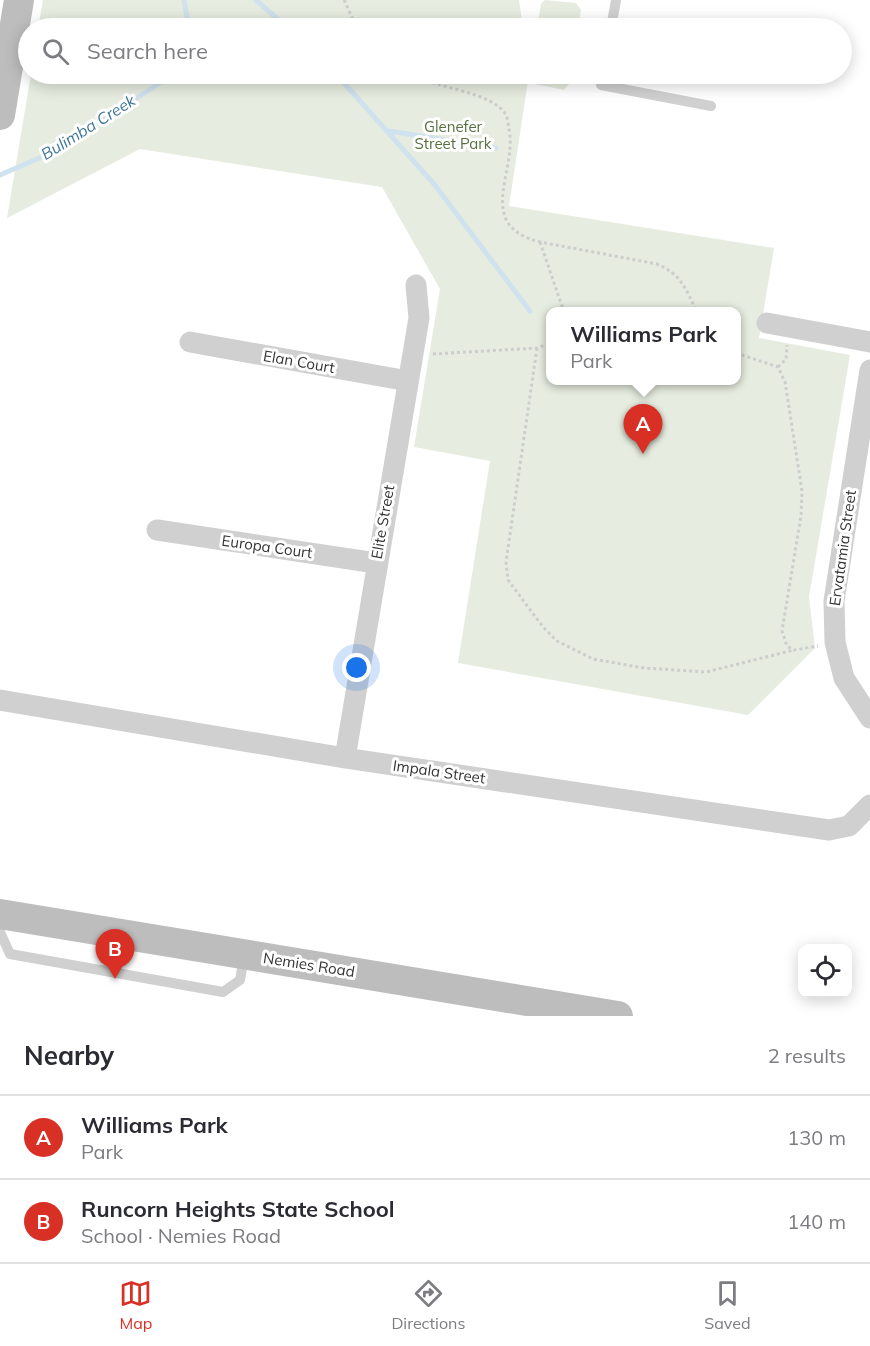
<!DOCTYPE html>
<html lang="en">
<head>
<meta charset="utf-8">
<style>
	:root { --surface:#fff; --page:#f7f7f7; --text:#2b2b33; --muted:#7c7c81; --line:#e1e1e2; --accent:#d93025 }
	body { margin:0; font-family:Mulish,sans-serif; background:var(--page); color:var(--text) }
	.controls { position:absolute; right:18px; bottom:18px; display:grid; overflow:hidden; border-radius:12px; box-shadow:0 3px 15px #0003 }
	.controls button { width:54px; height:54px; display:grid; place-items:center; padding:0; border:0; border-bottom:2px solid var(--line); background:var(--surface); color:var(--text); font:30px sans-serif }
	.you { position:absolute; left:357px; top:668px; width:21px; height:21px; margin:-15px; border:4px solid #fff; border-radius:50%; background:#1a73e8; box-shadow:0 0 0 9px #1a73e833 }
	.badge { display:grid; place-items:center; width:39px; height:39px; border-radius:50%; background:var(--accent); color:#fff; font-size:20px; font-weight:700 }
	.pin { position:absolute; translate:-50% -50px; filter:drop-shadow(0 2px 3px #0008) }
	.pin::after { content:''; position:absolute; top:32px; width:21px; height:18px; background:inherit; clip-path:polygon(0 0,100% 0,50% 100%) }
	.popup { position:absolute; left:546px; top:307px; width:195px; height:78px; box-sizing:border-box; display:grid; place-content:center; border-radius:12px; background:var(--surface); filter:drop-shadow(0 2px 4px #0005); font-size:20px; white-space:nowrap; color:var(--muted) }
	.popup b { font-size:22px; color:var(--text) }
	.popup::after { content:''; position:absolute; left:50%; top:100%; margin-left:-12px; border:12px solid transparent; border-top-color:var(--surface) }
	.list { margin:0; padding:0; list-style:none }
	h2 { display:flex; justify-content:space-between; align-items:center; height:78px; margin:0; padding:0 24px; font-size:26px }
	h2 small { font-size:20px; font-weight:400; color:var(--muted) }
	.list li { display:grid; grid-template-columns:39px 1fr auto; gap:18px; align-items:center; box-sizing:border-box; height:84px; padding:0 24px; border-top:2px solid var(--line) }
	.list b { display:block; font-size:22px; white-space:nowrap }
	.list p { margin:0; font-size:20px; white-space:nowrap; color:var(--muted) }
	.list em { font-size:20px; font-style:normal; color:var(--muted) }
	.icon { flex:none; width:33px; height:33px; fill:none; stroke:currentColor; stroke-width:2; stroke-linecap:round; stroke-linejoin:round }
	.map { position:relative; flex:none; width:870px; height:1016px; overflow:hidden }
	.search { position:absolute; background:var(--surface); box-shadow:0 3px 15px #0003; left:18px; right:18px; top:18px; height:66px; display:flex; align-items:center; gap:15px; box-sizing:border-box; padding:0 21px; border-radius:33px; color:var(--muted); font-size:22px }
	.sheet { height:246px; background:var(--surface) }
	nav { display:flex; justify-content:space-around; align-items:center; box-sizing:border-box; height:84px; border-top:2px solid var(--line); background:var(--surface); font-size:16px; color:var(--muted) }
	nav a { display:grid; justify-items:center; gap:3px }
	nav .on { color:var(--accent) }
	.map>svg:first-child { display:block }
	.green { fill:#e6ecdf; fill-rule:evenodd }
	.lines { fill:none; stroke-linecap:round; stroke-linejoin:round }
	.stream { stroke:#cfe2ee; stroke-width:5 }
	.path { stroke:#cdcdcd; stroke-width:3; stroke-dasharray:3 3; stroke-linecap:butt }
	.lane { stroke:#d0d0d0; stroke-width:10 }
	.street { stroke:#d0d0d0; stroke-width:21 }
	.secondary { stroke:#bdbdbd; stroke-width:30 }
	.labels { text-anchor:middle; stroke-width:6; stroke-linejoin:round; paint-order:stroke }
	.park-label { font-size:15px; fill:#56703f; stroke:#fff }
	.street-label { font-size:15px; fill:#333; stroke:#fff }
	.water-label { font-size:16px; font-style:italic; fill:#3f7597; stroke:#fff }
</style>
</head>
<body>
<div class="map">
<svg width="870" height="1016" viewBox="0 0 870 1016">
	<rect width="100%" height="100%" fill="#fff"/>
	<!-- green -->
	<path class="green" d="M43,0H519L523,28H38Z
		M545,0L576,3L581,10L578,28H537L541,4Z
		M31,74H529L509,206L774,248L759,338L850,355L809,597L815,648L748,715L458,663L490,461L414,447L440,289L382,187L140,149L7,218ZM550,312H736V380H550Z
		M531,74H572L570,83L564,90L535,84L531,78Z"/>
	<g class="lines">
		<!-- stream -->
		<path class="stream" d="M184,0L189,28
			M256,0L288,28
			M336,74L434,184L530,311
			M389,131L496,148
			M0,175L51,153L174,74"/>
		<!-- path -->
		<path class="path" d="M344,0L357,28
			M410,74C434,88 492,91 506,115C508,119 508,125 509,129C518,171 473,225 540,242L657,264C681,274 686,289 697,312
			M540,242L564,312
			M537,348L506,562L508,580L543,627L557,641L593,659L644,668L706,672L794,650
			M736,353L778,367L785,382L802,491L801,516L782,631L787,646L794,650L818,646
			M433,354L537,348L550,343
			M778,367L786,359L787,345"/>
		<!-- lane -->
		<path class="lane" d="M611,28L616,0
			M603,74L601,85L711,106
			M0,932L10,954L223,992L240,980L244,957"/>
		<!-- street -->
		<path class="street" d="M767,323L870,342
			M190,342L408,381
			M870,370L834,601L835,642L844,678L870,718
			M157,530L376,563
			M0,700L345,758L829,830L849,826L870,805
			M345,758L419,318L416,285"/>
		<!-- secondary -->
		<path class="secondary" d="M0,115L19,0
			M0,914L618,1016"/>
	</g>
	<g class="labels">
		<!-- park labels -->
		<g class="park-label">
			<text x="453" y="132">Glenefer<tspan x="453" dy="17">Street Park</tspan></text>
		</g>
		<!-- street labels -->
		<g class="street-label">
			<text transform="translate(299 362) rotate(10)" y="5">Elan Court</text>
			<text transform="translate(383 522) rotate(-80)" y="5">Elite Street</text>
			<text transform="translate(267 547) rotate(8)" y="5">Europa Court</text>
			<text transform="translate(843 548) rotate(-82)" y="5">Ervatamia Street</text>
			<text transform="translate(439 772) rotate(8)" y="5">Impala Street</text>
			<text transform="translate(309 965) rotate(9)" y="5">Nemies Road</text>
		</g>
		<!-- water labels -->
		<g class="water-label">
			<text transform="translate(88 127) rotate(-32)" y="6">Bulimba Creek</text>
		</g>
	</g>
</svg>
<div class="controls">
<button><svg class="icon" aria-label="locate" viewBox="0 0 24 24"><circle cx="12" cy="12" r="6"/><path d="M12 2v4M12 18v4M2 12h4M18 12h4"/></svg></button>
</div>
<div class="you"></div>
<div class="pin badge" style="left:643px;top:454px">A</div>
<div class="popup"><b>Williams Park</b>Park</div>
<div class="pin badge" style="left:115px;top:979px">B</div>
<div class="search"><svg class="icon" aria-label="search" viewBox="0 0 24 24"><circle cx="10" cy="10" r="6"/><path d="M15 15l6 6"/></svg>Search here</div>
</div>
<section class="sheet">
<h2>Nearby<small>2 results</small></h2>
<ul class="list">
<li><span class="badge">A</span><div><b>Williams Park</b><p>Park</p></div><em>130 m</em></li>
<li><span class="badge">B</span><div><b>Runcorn Heights State School</b><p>School · Nemies Road</p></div><em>140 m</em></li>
</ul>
</section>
<nav>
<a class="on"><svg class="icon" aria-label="map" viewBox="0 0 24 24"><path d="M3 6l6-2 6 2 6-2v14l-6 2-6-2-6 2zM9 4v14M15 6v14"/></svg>Map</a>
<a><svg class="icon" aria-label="directions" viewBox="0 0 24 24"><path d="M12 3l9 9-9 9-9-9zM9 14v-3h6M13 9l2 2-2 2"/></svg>Directions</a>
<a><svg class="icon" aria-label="saved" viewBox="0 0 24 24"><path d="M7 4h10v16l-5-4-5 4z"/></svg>Saved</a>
</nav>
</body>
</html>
